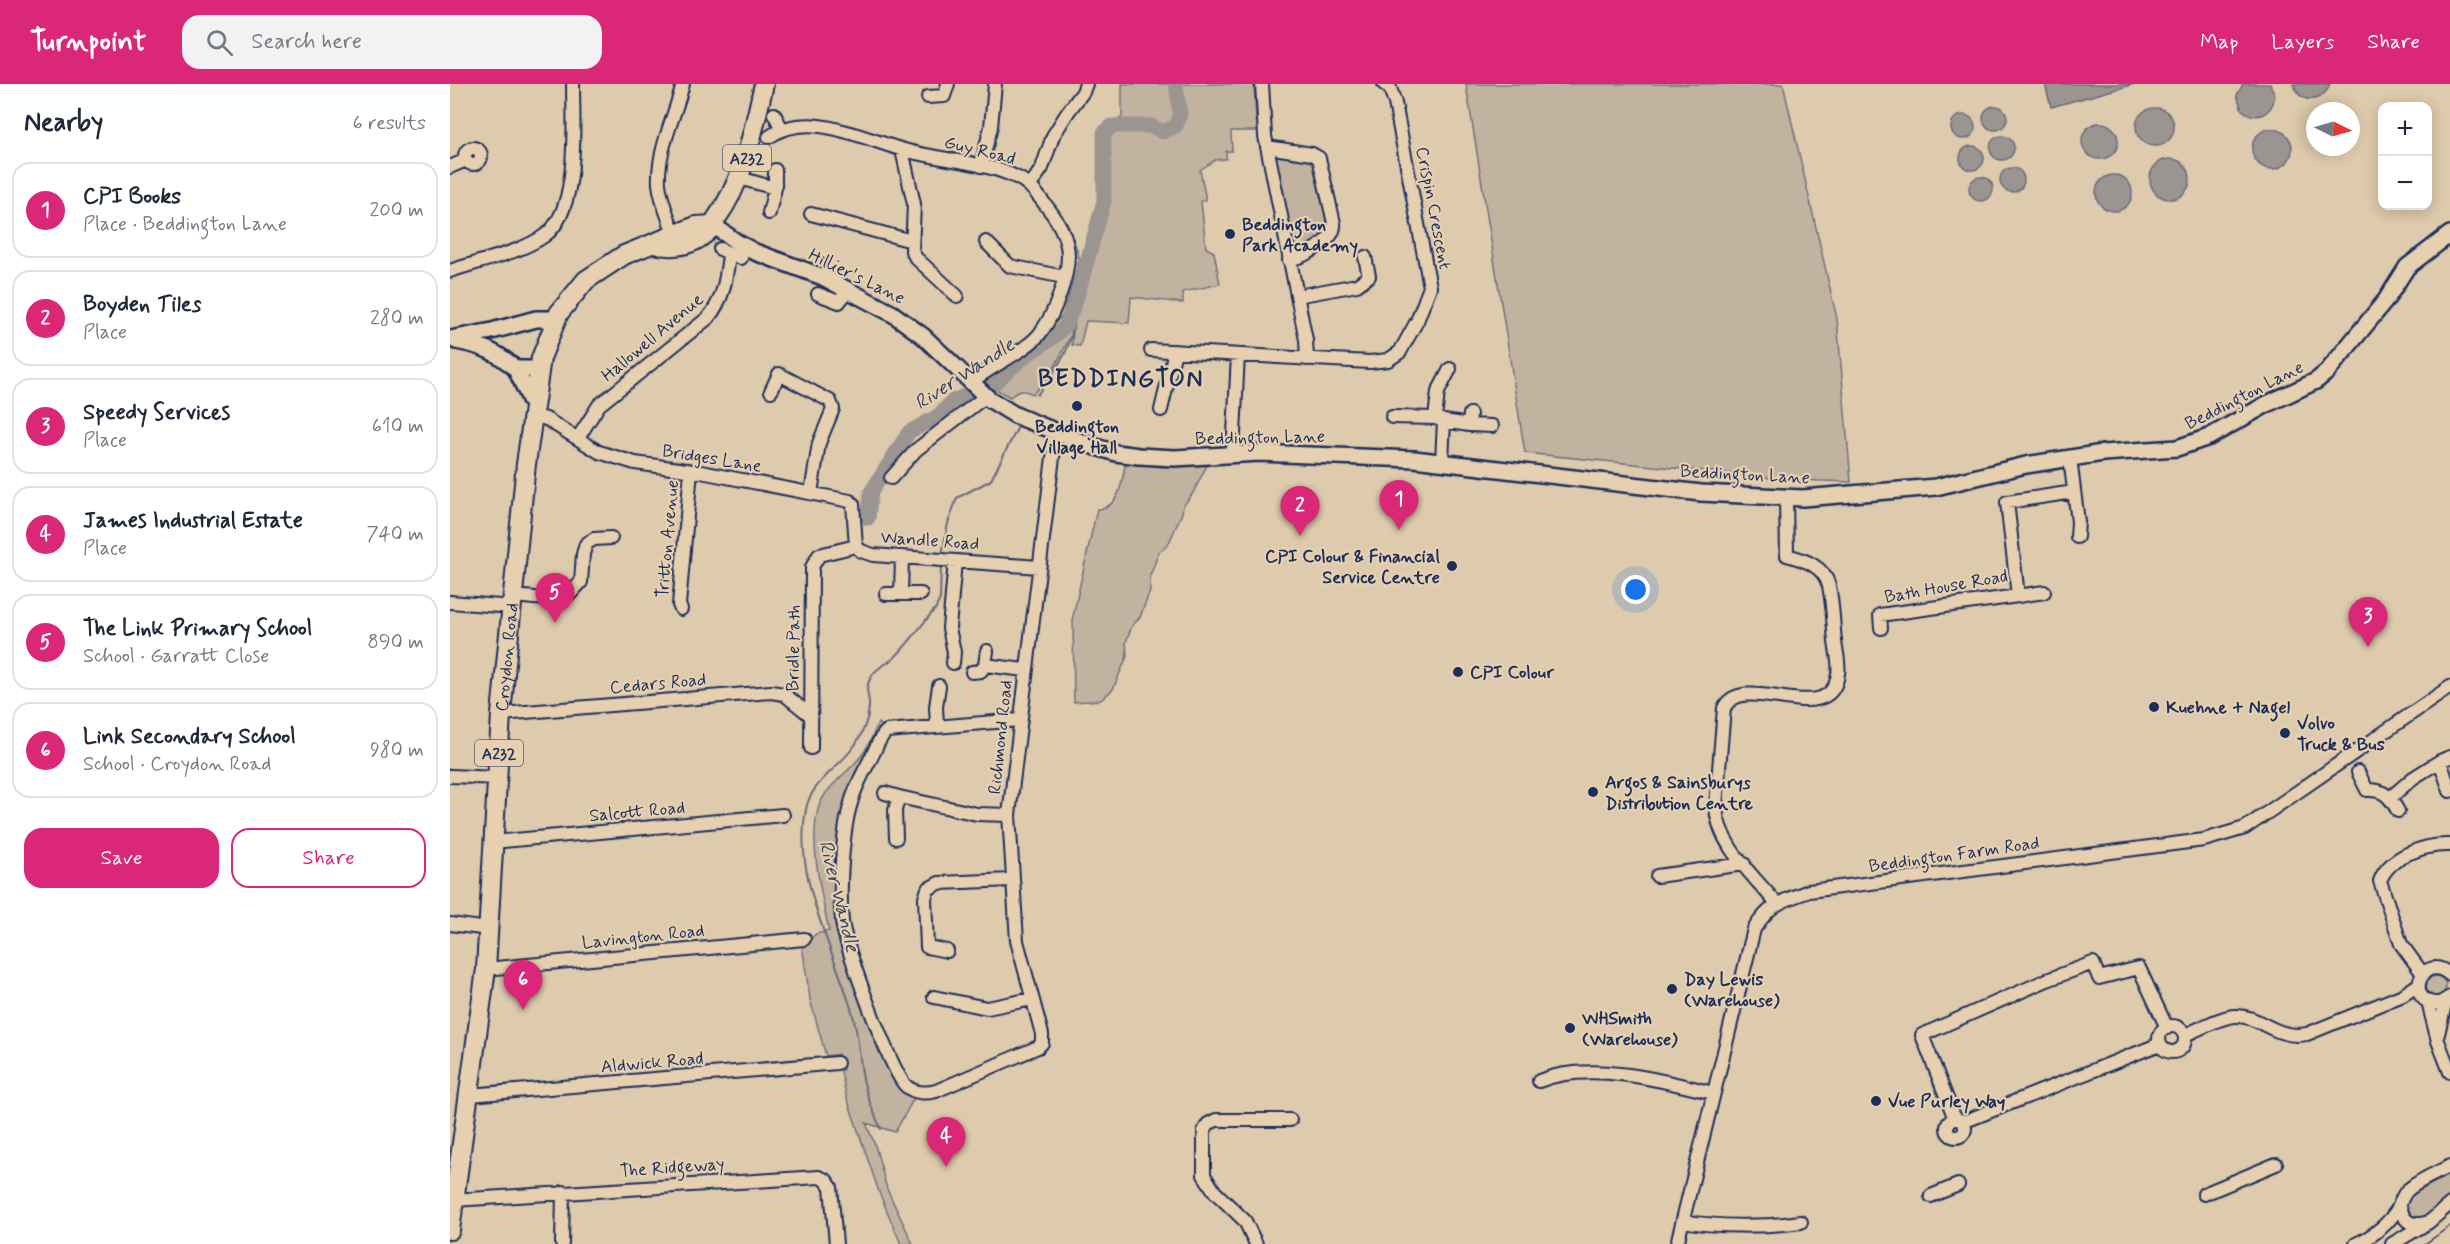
<!DOCTYPE html>
<html lang="en">
<head>
<meta charset="utf-8">
<style>
	:root { --surface:#fff; --page:#f2f2f3; --text:#1f2937; --muted:#747a83; --line:#e0e1e3; --accent:#db2777 }
	body { margin:0; font-family:Mynerve,sans-serif; background:var(--page); color:var(--text) }
	.controls { position:absolute; right:18px; top:18px; display:grid; overflow:hidden; border-radius:12px; box-shadow:0 3px 15px #0003 }
	.controls button { width:54px; height:54px; display:grid; place-items:center; padding:0; border:0; border-bottom:2px solid var(--line); background:var(--surface); color:var(--text); font:30px sans-serif }
	.compass { position:absolute; left:1856px; top:18px; width:54px; height:54px; border-radius:50%; background:var(--surface); box-shadow:0 3px 15px #0003; rotate:95deg }
	.you { position:absolute; left:1186px; top:506px; width:21px; height:21px; margin:-15px; border:4px solid #fff; border-radius:50%; background:#1a73e8; box-shadow:0 0 0 9px #1a73e833 }
	.badge { display:grid; place-items:center; width:39px; height:39px; border-radius:50%; background:var(--accent); color:#fff; font-size:20px; font-weight:700 }
	.pin { position:absolute; translate:-50% -50px; filter:drop-shadow(0 2px 3px #0008) }
	.pin::after { content:''; position:absolute; top:32px; width:21px; height:18px; background:inherit; clip-path:polygon(0 0,100% 0,50% 100%) }
	.list { margin:0; padding:0; list-style:none }
	h2 { display:flex; justify-content:space-between; align-items:center; height:78px; margin:0; padding:0 24px; font-size:26px }
	h2 small { font-size:20px; font-weight:400; color:var(--muted) }
	.list li { display:grid; grid-template-columns:39px 1fr auto; gap:18px; align-items:center; box-sizing:border-box; height:96px; margin:0 12px 12px; padding:0 12px; border:2px solid var(--line); border-radius:18px }
	.list b { display:block; font-size:22px; white-space:nowrap }
	.list p { margin:0; font-size:20px; white-space:nowrap; color:var(--muted) }
	.list em { font-size:20px; font-style:normal; color:var(--muted) }
	.actions { display:flex; gap:12px; padding:18px 24px }
	.actions a { flex:1; padding:14px 0; border:2px solid var(--accent); border-radius:18px; text-align:center; font-size:21px; color:var(--accent) }
	.actions .main { background:var(--accent); color:#fff }
	.icon { flex:none; width:33px; height:33px; fill:none; stroke:currentColor; stroke-width:2; stroke-linecap:round; stroke-linejoin:round }
	.map { position:relative; flex:none; width:2000px; height:1160px; overflow:hidden }
	header { display:flex; align-items:center; gap:36px; box-sizing:border-box; height:84px; padding:0 30px; background:var(--accent); color:#fff }
	header strong { font-size:28px }
	nav { display:flex; gap:33px; margin-inline-start:auto; font-size:21px }
	.search { width:420px; height:54px; background:var(--page); display:flex; align-items:center; gap:15px; box-sizing:border-box; padding:0 21px; border-radius:18px; color:var(--muted); font-size:22px }
	main { display:flex }
	aside { flex:1; background:var(--surface) }
	.map>svg:first-child { display:block }
	.green { fill:#c2b3a0; stroke:#6e717f; stroke-width:1.5 }
	.water { fill:#9b9592; stroke:#686c7d; stroke-width:1.5 }
	.lines { fill:none; stroke-linecap:round; stroke-linejoin:round }
	.stream { stroke:#686c7d; stroke-width:2 }
	.river { stroke:#9b9592; stroke-width:15 }
	.minor-casing { stroke:#1b2f5e; stroke-width:16 }
	.major-casing { stroke:#1b2f5e; stroke-width:20 }
	.highway-casing { stroke:#1b2f5e; stroke-width:22 }
	.minor { stroke:#e6d0af; stroke-width:12 }
	.major { stroke:#e6d0af; stroke-width:15 }
	.highway { stroke:#e6d0af; stroke-width:18 }
	.tram { stroke:#1b2f5e; stroke-width:1.5 }
	.poi-dot { fill:#1b2f5e; stroke:#e6d0af; stroke-width:2 }
	.labels { text-anchor:middle; stroke-width:4.5; stroke-linejoin:round; paint-order:stroke }
	.shield { fill:#e6d0af; stroke:#585f76; stroke-width:1.5 }
	.shield-label { font-size:16px; font-weight:bold; fill:#1b2f5e }
	.street-label { font-size:18px; fill:#1b2f5e; stroke:#e6d0af }
	.poi-label { font-size:18px; font-weight:bold; fill:#1b2f5e; stroke:#e6d0af; text-anchor:start }
	.water-label { font-size:20px; font-style:italic; fill:#354368; stroke:#e6d0af }
	.district-label { font-size:24px; font-weight:bold; letter-spacing:1.5px; fill:#1b2f5e; stroke:#e6d0af }
</style>
</head>
<body>
<header>
<strong>Turnpoint</strong>
<div class="search"><svg class="icon" aria-label="search" viewBox="0 0 24 24"><circle cx="10" cy="10" r="6"/><path d="M15 15l6 6"/></svg>Search here</div>
<nav><a>Map</a><a>Layers</a><a>Share</a></nav>
</header>
<main>
<aside>
<h2>Nearby<small>6 results</small></h2>
<ul class="list">
<li><span class="badge">1</span><div><b>CPI Books</b><p>Place · Beddington Lane</p></div><em>200 m</em></li>
<li><span class="badge">2</span><div><b>Boyden Tiles</b><p>Place</p></div><em>280 m</em></li>
<li><span class="badge">3</span><div><b>Speedy Services</b><p>Place</p></div><em>610 m</em></li>
<li><span class="badge">4</span><div><b>James Industrial Estate</b><p>Place</p></div><em>740 m</em></li>
<li><span class="badge">5</span><div><b>The Link Primary School</b><p>School · Garratt Close</p></div><em>890 m</em></li>
<li><span class="badge">6</span><div><b>Link Secondary School</b><p>School · Croydon Road</p></div><em>980 m</em></li>
</ul>
<div class="actions"><a class="main">Save</a><a>Share</a></div>
</aside>
<div class="map">
<svg width="2000" height="1160" viewBox="0 0 2000 1160">
	<rect width="100%" height="100%" fill="#decaac"/>
	<filter id="ink" filterUnits="userSpaceOnUse"><feTurbulence type="fractalNoise" baseFrequency=".0167" numOctaves="2"/><feDisplacementMap in="SourceGraphic" scale="12" xChannelSelector="R" yChannelSelector="G"/><feConvolveMatrix kernelMatrix="1 2 1 2 8 2 1 2 1" color-interpolation-filters="sRGB"/></filter>
	<g filter="url(#ink)">
		<!-- green -->
		<path class="green" d="M672,0H804L806,36L809,47H781L782,67H776V75L765,76L750,86L756,116L751,117L756,164L764,168L770,200L733,208V219L681,213L679,239L636,237L630,262L622,261L626,216L654,117V49L672,33Z
			M1016,0H1333L1387,235L1401,398L1341,396L1075,369Z
			M827,69L864,74L881,138L878,152L845,169L843,168L825,71Z
			M623,154L630,176L613,231L607,237L603,235L623,163Z
			M623,234L621,251L602,288L583,310C573,305 569,306 560,313L544,304L584,269L616,249Z
			M676,374L698,376L699,381L713,383L758,379L743,409L733,422L732,429L718,461L709,468L700,492V507L690,533L682,542L676,558L677,572L663,605L651,616L624,618L623,532L647,425C671,425 673,393 676,374Z
			M428,639L433,642L404,699L391,842L450,998L464,1014L445,1048L416,1039L425,1061L437,1105L463,1160H451L429,1108L396,1011L391,987L393,985L388,970L376,972L360,915L352,861L366,850L379,847C372,812 354,743 374,712C385,695 404,684 414,668C420,659 424,648 428,639Z
			M1976 902a10 10 0 1 1 20 0a10 10 0 1 1-20 0Z
			M2000,1090V1115L1976,1135L1961,1134L1956,1124L1958,1113Z"/>
		<!-- water -->
		<path class="water" d="M1595,0H1685L1601,23Z
			M1793,0H1820L1825,12C1822,30 1807,38 1792,26L1787,11Z
			M1844,0H1880C1874,19 1848,22 1844,0Z
			M1533 34a12 12 0 1 1 24 0a12 12 0 1 1-24 0Z
			M1686 43a19 19 0 1 1 38 0a19 19 0 1 1-38 0Z
			M1501 43a12 12 0 1 1 24 0a12 12 0 1 1-24 0Z
			M1865,36V63L1888,64L1874,68L1862,61L1858,48Z
			M1632 57a18 18 0 1 1 36 0a18 18 0 1 1-36 0Z
			M1802 65a20 20 0 1 1 40 0a20 20 0 1 1-40 0Z
			M1540 64a12 12 0 1 1 24 0a12 12 0 1 1-24 0Z
			M1510 74a12 12 0 1 1 24 0a12 12 0 1 1-24 0Z
			M1700 95a20 20 0 1 1 40 0a20 20 0 1 1-40 0Z
			M1550 96a12 12 0 1 1 24 0a12 12 0 1 1-24 0Z
			M1646 109a18 18 0 1 1 36 0a18 18 0 1 1-36 0Z
			M1519 105a12 12 0 1 1 24 0a12 12 0 1 1-24 0Z"/>
		<g class="lines">
			<!-- stream -->
			<path class="stream" d="M587,311C612,278 626,259 626,216
				M492,471L498,439L507,414L541,396L570,339
				M431,1045C423,1027 415,1009 412,989C409,969 408,951 403,931C385,867 342,793 356,725C361,698 391,682 405,661C413,649 418,637 419,623C420,609 413,609 421,593C426,583 438,580 445,573C460,558 472,540 486,524L490,515L491,480"/>
			<!-- river -->
			<path class="river" d="M418,434L421,408L459,348L488,332L503,317L543,300L575,272L605,252L616,241L626,216L654,117V49L662,42H701L713,48L726,42L730,31L726,0"/>
			<defs>
				<path id="minor" d="M812,0L815,52L856,256L857,275
					M478,13L494,12L498,0
					M324,30L332,45
					M319,53C360,24 416,57 458,67C492,76 537,78 568,94C579,99 586,109 594,119C604,131 614,146 617,162C622,185 605,229 591,248C579,266 540,282 522,298
					M817,63L862,70L869,74L884,139C886,157 855,172 839,176
					M15 72a8 8 0 1 1 16 0a8 8 0 1 1-16 0Z
					M452,66L464,120L462,167L466,174L507,212
					M531,82L541,43L545,0
					M0,83L16,76
					M289,94L325,104
					M580,102L592,84L603,52L618,28L633,8L636,0
					M319,129L325,104V86
					M361,130L462,157
					M224,150C219,134 211,118 209,100C207,67 225,32 233,0
					M536,158L560,182L614,193
					M270,165L291,174
					M0,187C29,177 70,169 94,152C130,128 123,40 123,0
					M368,210L389,218L399,205
					M847,212L907,201L919,192L915,173
					M701,266L920,278L938,276L950,268L967,237L980,203L945,19L940,4L934,0
					M321,307L329,290L380,317L383,325L369,359L361,409
					M711,326L725,267
					M82,331L96,335L149,368L185,379L251,388L400,417L403,420L406,462
					M942,333L985,334L994,337
					M985,334L988,308L1000,285
					M1019,341L1042,342
					M128,354L149,321L258,234C274,215 276,195 279,171
					M783,369L788,271
					M1620,374L1628,438L1627,453
					M992,377L994,337L1019,341L1020,330
					M441,394L466,366L536,312
					M406,462L411,467L423,471L589,483
					M436,510H471
					M451,510L452,473
					M63,512L95,515L121,509L131,498L133,470L136,460L144,455L161,454
					M1568,512L1594,508
					M0,518L62,523
					M231,525L229,521L241,387
					M1431,544L1430,531L1568,512L1557,418L1624,408
					M503,579L504,568L499,544L505,477
					M535,581L575,586
					M535,581L537,567
					M522,588L531,587L535,581
					M51,630L321,608L334,610L360,631
					M569,636L437,647C429,653 426,665 421,674C413,689 405,703 401,719C392,747 389,808 392,837C394,860 441,988 456,1002C464,1009 476,1010 486,1007L588,963L592,959V950L567,857L559,731L606,349
					M487,641L486,623L489,602
					M361,664L362,483L369,471L406,462
					M2000,673L1990,677L2000,707
					M1908,688L1917,706C1934,705 1940,713 1948,727
					M0,692L48,694
					M435,709L449,713
					M1940,714L1963,694L1990,677
					M446,754L445,726L449,713L527,730L559,731
					M43,758L333,731
					M1207,792L1294,780
					M1326,819C1303,791 1267,760 1266,722L1274,624C1294,585 1380,648 1388,590C1390,579 1386,568 1385,557C1383,539 1383,520 1379,502C1374,482 1355,476 1337,471L1336,414
					M0,840L39,845
					M497,867L477,863L475,814L478,805L489,799L562,796
					M36,885L354,855
					M1973,890L1951,860L1930,797C1939,772 1975,760 2000,761
					M2000,891C1971,865 1952,922 1990,919L2000,913
					M484,913L537,924L582,915
					M1978,918L1988,957L2000,988
					M1709 955a13 13 0 1 1 26 0a13 13 0 1 1-26 0Z
					M1988,950L1996,916
					M1735,951C1750,945 1767,934 1784,932C1809,930 1825,956 1857,950L1953,911L1968,901
					M1089,997C1139,977 1212,996 1263,1009
					M20,1011L387,979
					M1497 1044a9 9 0 1 1 18 0a9 9 0 1 1-18 0Z
					M1505,1035L1472,951L1597,896L1643,879L1649,894L1689,884L1717,944
					M1513,1038L1710,960
					M1754,1110L1826,1080
					M1481,1112L1508,1101
					M4,1116L369,1093L376,1096L381,1103L386,1160
					M1950,1122C1953,1136 1960,1143 1975,1139
					M1233,1137C1265,1143 1318,1143 1351,1138
					M112,1160L113,1108
					M806,1160L795,1137L765,1108L754,1091V1047L758,1040L766,1036H840
					M1227,1160L1304,845C1321,819 1332,817 1359,807L1754,756L1795,744L2000,603
					M1906,1160C1923,1152 1938,1141 1948,1124C1952,1117 1952,1110 1959,1105C1971,1095 1987,1089 2000,1082
					M1942,1160L1979,1138L2000,1120"/>
				<path id="major" d="M263,141L288,159L305,168L373,193L443,230L473,252L539,315L565,331L636,360L666,369L689,372L725,374L809,369L964,375L1251,409L1353,414L1486,403L1576,381L1653,369L1727,364L1759,353L1817,320L1866,297L1877,288L1936,216L1957,183L2000,150
					M0,255L42,247L86,235H106
					M6,257C30,261 48,268 66,285H88
					M66,285L83,322"/>
				<g id="highway">
					<path d="M203,160C221,164 240,163 255,150C260,147 263,140 266,135C295,95 303,47 314,0"/>
					<path id="s1" d="M0,1146L36,885L51,630L76,380L91,274L109,229L136,196L174,171L246,142L263,141"/>
				</g>
			</defs>
			<!-- minor casing -->
			<use href="#minor" class="minor-casing"/>
			<!-- major casing -->
			<use href="#major" class="major-casing"/>
			<!-- highway casing -->
			<use href="#highway" class="highway-casing"/>
			<!-- minor -->
			<use href="#minor" class="minor"/>
			<!-- major -->
			<use href="#major" class="major"/>
			<!-- highway -->
			<use href="#highway" class="highway"/>
			<!-- tram -->
			<path class="tram" d="M1975,1160L2000,1142"/>
		</g>
	</g>
	<!-- markers -->
	<g class="poi-dot">
		<circle cx="780" cy="150" r="6"/>
		<circle cx="627" cy="322" r="6"/>
		<circle cx="1002" cy="482" r="6"/>
		<circle cx="1008" cy="588" r="6"/>
		<circle cx="1704" cy="623" r="6"/>
		<circle cx="1835" cy="649" r="6"/>
		<circle cx="1143" cy="708" r="6"/>
		<circle cx="1222" cy="905" r="6"/>
		<circle cx="1120" cy="944" r="6"/>
		<circle cx="1426" cy="1017" r="6"/>
	</g>
	<g class="labels">
		<!-- shield labels -->
		<g class="shield">
			<rect x="273" y="61" width="48" height="26" rx="4.5"/>
			<rect x="25" y="656" width="48" height="26" rx="4.5"/>
		</g>
		<g class="shield-label">
			<text x="297" y="80">A232</text>
			<text x="49" y="675">A232</text>
		</g>
		<!-- street labels -->
		<g class="street-label">
			<text transform="translate(530 66) rotate(14)" y="6">Guy Road</text>
			<text transform="translate(984 124) rotate(79)" y="6">Crispin Crescent</text>
			<text transform="translate(407 192) rotate(26)" y="6">Hillier's Lane</text>
			<text transform="translate(202 253) rotate(-40)" y="6">Hallowell Avenue</text>
			<text transform="translate(1794 311) rotate(-27)" y="6">Beddington Lane</text>
			<text transform="translate(810 353) rotate(-1)" y="6">Beddington Lane</text>
			<text transform="translate(262 374) rotate(9)" y="6">Bridges Lane</text>
			<text transform="translate(1295 390) rotate(3)" y="6">Beddington Lane</text>
			<text transform="translate(217 455) rotate(-85)" y="6">Tritton Avenue</text>
			<text transform="translate(480 456) rotate(4)" y="6">Wandle Road</text>
			<text transform="translate(1496 502) rotate(-10)" y="6">Bath House Road</text>
			<text transform="translate(343 564) rotate(-89)" y="6">Bridle Path</text>
			<text dy="6" stroke="none"><textPath href="#s1" startOffset="576">Croydon Road</textPath></text>
			<text transform="translate(208 599) rotate(-5)" y="6">Cedars Road</text>
			<text transform="translate(550 653) rotate(-84)" y="6">Richmond Road</text>
			<text transform="translate(187 727) rotate(-5)" y="6">Salcott Road</text>
			<text transform="translate(1504 770) rotate(-8)" y="6">Beddington Farm Road</text>
			<text transform="translate(193 852) rotate(-6)" y="6">Lavington Road</text>
			<text transform="translate(202 978) rotate(-5)" y="6">Aldwick Road</text>
			<text transform="translate(222 1083) rotate(-4)" y="6">The Ridgeway</text>
		</g>
		<!-- poi labels -->
		<g class="poi-label">
			<text x="792" y="146">Beddington<tspan x="792" dy="21">Park Academy</tspan></text>
			<text x="627" y="348" text-anchor="middle">Beddington<tspan x="627" dy="21">Village Hall</tspan></text>
			<text x="990" y="478" text-anchor="end">CPI Colour &amp; Financial<tspan x="990" dy="21">Service Centre</tspan></text>
			<text x="1020" y="594">CPI Colour</text>
			<text x="1716" y="629">Kuehne + Nagel</text>
			<text x="1847" y="645">Volvo<tspan x="1847" dy="21">Truck &amp; Bus</tspan></text>
			<text x="1155" y="704">Argos &amp; Sainsburys<tspan x="1155" dy="21">Distribution Centre</tspan></text>
			<text x="1234" y="901">Day Lewis<tspan x="1234" dy="21">(Warehouse)</tspan></text>
			<text x="1132" y="940">WHSmith<tspan x="1132" dy="21">(Warehouse)</tspan></text>
			<text x="1438" y="1023">Vue Purley Way</text>
		</g>
		<!-- water labels -->
		<g class="water-label">
			<text transform="translate(514 289) rotate(-33)" y="7">River Wandle</text>
			<text transform="translate(390 812) rotate(76)" y="7">River Wandle</text>
		</g>
		<!-- district labels -->
		<g class="district-label">
			<text x="671" y="302">BEDDINGTON</text>
		</g>
	</g>
</svg>
<div class="controls">
<button>+</button>
<button>−</button>
</div>
<svg class="compass" viewBox="-18 -18 36 36"><path d="M0-13l5 13h-10z" fill="#e53935"/><path d="M0 13l5-13h-10z" fill="#747a83"/></svg>
<div class="you"></div>
<div class="pin badge" style="left:949px;top:446px">1</div>
<div class="pin badge" style="left:850px;top:452px">2</div>
<div class="pin badge" style="left:1918px;top:563px">3</div>
<div class="pin badge" style="left:496px;top:1083px">4</div>
<div class="pin badge" style="left:105px;top:539px">5</div>
<div class="pin badge" style="left:73px;top:926px">6</div>
</div>
</main>
</body>
</html>
